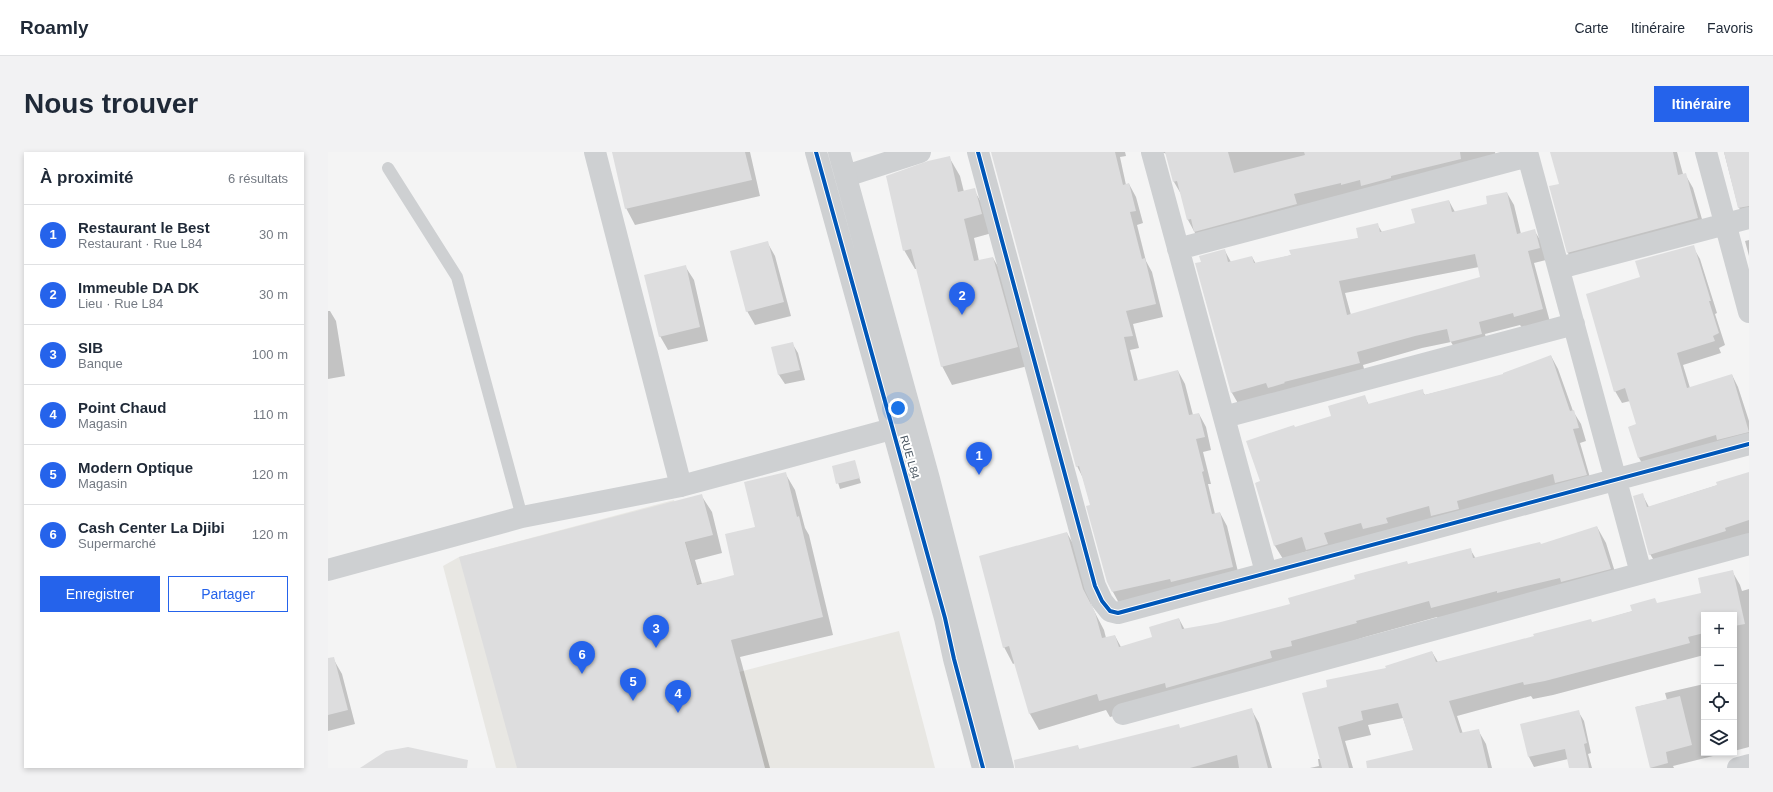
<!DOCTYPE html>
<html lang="fr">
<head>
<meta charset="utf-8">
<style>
	:root { --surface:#fff; --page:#f2f2f3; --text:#1f2937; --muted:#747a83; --line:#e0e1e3; --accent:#2563eb }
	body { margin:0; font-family:Helvetica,sans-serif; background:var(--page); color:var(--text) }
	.controls { position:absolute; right:12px; bottom:12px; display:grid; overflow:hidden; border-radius:0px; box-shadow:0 2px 6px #0003 }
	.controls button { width:36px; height:36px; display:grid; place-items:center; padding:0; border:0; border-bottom:1px solid var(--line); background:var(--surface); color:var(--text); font:20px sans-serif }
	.you { position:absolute; left:570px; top:256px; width:14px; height:14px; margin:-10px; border:3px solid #fff; border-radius:50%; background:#1a73e8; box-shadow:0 0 0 6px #1a73e833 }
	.badge { display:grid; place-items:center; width:26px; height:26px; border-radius:50%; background:var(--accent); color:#fff; font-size:13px; font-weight:700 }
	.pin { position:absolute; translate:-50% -33px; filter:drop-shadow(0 1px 2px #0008) }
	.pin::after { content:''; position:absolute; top:21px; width:14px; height:12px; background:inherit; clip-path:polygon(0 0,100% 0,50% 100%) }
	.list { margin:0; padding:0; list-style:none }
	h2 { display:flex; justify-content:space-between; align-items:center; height:52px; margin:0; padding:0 16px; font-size:17px }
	h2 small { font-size:13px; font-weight:400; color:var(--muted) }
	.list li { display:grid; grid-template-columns:26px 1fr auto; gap:12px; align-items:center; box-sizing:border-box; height:60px; padding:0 16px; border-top:1px solid var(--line) }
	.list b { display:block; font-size:15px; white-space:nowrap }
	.list p { margin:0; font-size:13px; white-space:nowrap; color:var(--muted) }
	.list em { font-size:13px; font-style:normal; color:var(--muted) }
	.actions { display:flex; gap:8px; padding:12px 16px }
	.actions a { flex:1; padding:9px 0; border:1px solid var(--accent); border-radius:0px; text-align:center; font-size:14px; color:var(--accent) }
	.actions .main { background:var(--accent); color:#fff }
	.icon { flex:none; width:22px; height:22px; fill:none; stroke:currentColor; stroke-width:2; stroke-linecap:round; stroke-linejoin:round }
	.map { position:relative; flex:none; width:1421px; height:616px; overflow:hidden; border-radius:0px }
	header { display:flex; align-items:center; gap:24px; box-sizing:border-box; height:56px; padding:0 20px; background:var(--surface); border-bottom:1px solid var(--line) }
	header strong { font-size:19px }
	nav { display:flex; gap:22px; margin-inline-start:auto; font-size:14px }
	.intro { display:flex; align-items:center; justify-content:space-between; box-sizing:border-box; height:96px; padding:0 24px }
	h1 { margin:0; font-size:28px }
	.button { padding:10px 18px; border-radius:0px; background:var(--accent); color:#fff; font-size:14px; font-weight:700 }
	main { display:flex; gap:24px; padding:0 24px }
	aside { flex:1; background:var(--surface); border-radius:0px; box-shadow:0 2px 6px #0003 }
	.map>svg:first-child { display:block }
	.commercial { fill:#e8e7e3 }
	.shadow { fill:#0003; fill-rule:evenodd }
	.building { fill:#ddddde; fill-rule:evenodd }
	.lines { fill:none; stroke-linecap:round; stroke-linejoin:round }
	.service { stroke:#ced0d2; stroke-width:12 }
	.minor { stroke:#ced0d2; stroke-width:22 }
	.tertiary { stroke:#ced0d2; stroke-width:22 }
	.cycleway-casing { stroke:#fff; stroke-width:6 }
	.cycleway { stroke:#0057b8; stroke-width:4 }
	.labels { text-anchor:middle; stroke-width:4; stroke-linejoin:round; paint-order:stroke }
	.street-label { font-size:11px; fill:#4a5661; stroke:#fff }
</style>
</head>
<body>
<header>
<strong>Roamly</strong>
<nav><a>Carte</a><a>Itinéraire</a><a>Favoris</a></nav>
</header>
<div class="intro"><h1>Nous trouver</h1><a class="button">Itinéraire</a></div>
<main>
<aside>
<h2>À proximité<small>6 résultats</small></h2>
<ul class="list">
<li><span class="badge">1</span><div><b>Restaurant le Best</b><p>Restaurant · Rue L84</p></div><em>30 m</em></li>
<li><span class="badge">2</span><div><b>Immeuble DA DK</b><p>Lieu · Rue L84</p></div><em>30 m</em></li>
<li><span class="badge">3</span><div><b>SIB</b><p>Banque</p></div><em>100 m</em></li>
<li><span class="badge">4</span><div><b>Point Chaud</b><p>Magasin</p></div><em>110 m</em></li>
<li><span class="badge">5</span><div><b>Modern Optique</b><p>Magasin</p></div><em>120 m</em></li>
<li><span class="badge">6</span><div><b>Cash Center La Djibi</b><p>Supermarché</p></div><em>120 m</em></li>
</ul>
<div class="actions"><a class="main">Enregistrer</a><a>Partager</a></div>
</aside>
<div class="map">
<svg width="1421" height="616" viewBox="0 0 1421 616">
	<rect width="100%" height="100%" fill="#f4f4f4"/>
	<!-- commercial -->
	<path class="commercial" d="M346,348L369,432L387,428L411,520L571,479L607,616H168L115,414L131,405Z"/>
	<!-- shadow -->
	<path class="shadow" d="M285,0H422L432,44L307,73L298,56Z
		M666,0H797L798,4L792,5L798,33L801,32L808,45L815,71L809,73L818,109L824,120L835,165L805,172L811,196L802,198L810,229L850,219L857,232L865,263L871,262L878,275L883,298L875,300L883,332H880L887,362L892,361L899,374L912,428L792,453L785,440L780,429L763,354L755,326L749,314Z
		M833,0H1167L1170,13L873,92L860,68L853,42L846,30L839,2Z
		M1223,0H1349L1355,22H1357L1365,36L1378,81L1248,115L1240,101L1232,32Z
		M1396,0H1421V65L1417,66L1410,54Z
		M621,5L632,24L636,40L646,38L657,57L664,81L646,86L651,109L665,106L676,125L700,214L624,233L614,214L589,117H587L576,98Z
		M1179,41L1186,53L1193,82L1206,78L1214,91L1218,108L1206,111L1222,170L1195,177L1192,173L1157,182L1160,194L1130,202L1123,190L1094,196L1035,213L1038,224L911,253L904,241L874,110L897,99L903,110L924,105L928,112L1031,86L1049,72L1054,80L1088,72L1121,49L1127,60L1160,53ZM1151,115L1153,126L1023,163L1017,141Z
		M1421,88V104L1417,89Z
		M439,90L447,104L463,164L427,173L419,159Z
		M1365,95L1372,107L1389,161L1387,162L1397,193L1391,196L1393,201L1355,213L1362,236L1404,223L1410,235L1421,269V294L1318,318L1311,306L1301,275L1310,273L1302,249L1294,251L1287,239L1314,125Z
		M357,114L366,128L380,189L340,198L332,184Z
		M0,159H2L8,169L17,224L0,227Z
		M464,191L470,201L477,228L457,232L451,223L444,196Z
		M1223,204L1230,217L1245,259L1253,272L1258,289L1252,291L1265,336L987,410L980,399L955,407L947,394L928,331L933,330L967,276L1004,265L1036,244L1041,253L1094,239L1097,243L1177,223Z
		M526,309L533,331L512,337L505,315Z
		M457,321L467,338L477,376L481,383L505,483L412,505L442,616H190L373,343L384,360L394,401L367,408L374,432L408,424Z
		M1421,321V394L1330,415L1322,402L1314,342L1321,355L1390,333Z
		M1269,375L1278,391L1291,433L1113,472L1109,465L1037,485L846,547L782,565L778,558L711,578L702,562L687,511L685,512L676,495L739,381L748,397L764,455L776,478L778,486L787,484L793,495L825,486L851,467L857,478L889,472L963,453L1080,413L1142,397L1148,407L1213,393Z
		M1404,419L1412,433L1414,439L1421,437V595L1406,599V463H1376V503L1225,543L1205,547L1203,544L1129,564L1135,582L1150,578L1158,592L1164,616H1068L1086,599L1075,566L1040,573L1043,583L1017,589L1025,616H982L991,614L990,607H992L1001,535L1059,517L1104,500L1110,510L1264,471L1329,452L1374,442Z
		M6,508L14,522L27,572L0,579V510Z
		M1376,532V601H1397L1345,614L1346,616H1323L1308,555L1339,548L1337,541Z
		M923,557L931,571L944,616H714L749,594L752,598L852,577Z
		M1250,559L1256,569L1263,601L1260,602L1264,616H1242L1240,607L1206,615L1201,605L1193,573Z"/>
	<!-- building -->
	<path class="building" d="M284,0H417L424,28L297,57Z
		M663,0H787L795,33L801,31L808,59L802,60L814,107L817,106L828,152L798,159L805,184L796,185L806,229L850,218L861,263L871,261L877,285L868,287L876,319L874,320L884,362L892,360L905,415L843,430L842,427L784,440L779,430L758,354L762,353L751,314L748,315Z
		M837,0H900L906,21L977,3L976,0H1132L1133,7L1063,24V26L1033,34L1032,28L1013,33V31L966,42L969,52L866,80L863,67L859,68L849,29L845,30Z
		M1222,0H1345L1350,23L1358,21L1370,66L1239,101L1221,34L1231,32Z
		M1396,0H1421V54L1410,56Z
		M622,4L630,40L647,36L654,62L636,67L646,109L665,105L690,195L613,215L583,97L575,99L558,24L600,9Z
		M1179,40L1189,82L1207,77L1212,96L1200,99L1215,157L1186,165L1185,161L1151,170L1154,182L1122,190L1119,177L1087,184L1029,200L1032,211L956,230L957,231L940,236L938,231L903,241L867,111L873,110L871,104L897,97L900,110L924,104L926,111L963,103L961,98L1030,86L1028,76L1050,71L1052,80L1087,71L1083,57L1121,48L1124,60L1159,52L1158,44ZM1147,102L1152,125L1019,163L1011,129Z
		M440,89L456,150L418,160L402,99Z
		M1366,93L1383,149H1381L1391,181L1385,184L1387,189L1349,201L1359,236L1404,222L1421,280L1389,288L1388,283L1310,306L1300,275L1308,272L1297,236L1286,240L1258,142L1312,125L1307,109Z
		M358,113L372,175L331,185L316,123Z
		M465,190L472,218L450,223L443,195Z
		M1223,203L1242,259L1246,258L1251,276L1245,277L1259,323L1227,331L1225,322L1129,349L1131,357L1103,364L1101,354L1058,366L1060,371L1035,377L1033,371L996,381L1000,392L978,398L974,385L946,394L927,331L932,329L918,289L966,273L967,275L1003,264L1000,254L1037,243L1040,252L1095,237L1096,243L1175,222V221Z
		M527,308L532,326L508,332L504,314Z
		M458,320L469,365L471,364L495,465L403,488L437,616H189L131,405L374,342L385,383L357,390L369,433L406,423L397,382L427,375L416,330Z
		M1421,320V368L1397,376L1398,379L1321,403L1305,344L1315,341L1319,355L1389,333L1388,330Z
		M1269,374L1283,417L1233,430L1232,426L1169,441V439L1103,456L1101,449L1028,469L1029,471L963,489L964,494L942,499L944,506L838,536L837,531L771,549L769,542L701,562L681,494L675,496L651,404L739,380L755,437L767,460L774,486L787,483L791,495L824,485L821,475L851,466L854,477L889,471L962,452L960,446L1027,427L1026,423L1079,409L1080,412L1143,396L1145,406L1212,390L1213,392Z
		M1405,418L1417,472L1406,474V463H1376V481L1360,485L1362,491L1217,529L1196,533L1195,530L1121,549L1132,581L1151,577L1160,616H1039L1038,609L1085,598L1070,551L1033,559L1035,568L1010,575L1021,616H994L974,541L999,535L998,528L1058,516L1057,514L1104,499L1108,510L1206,484L1205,482L1263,467L1264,470L1304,459L1302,453L1327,446L1329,451L1373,441L1370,426Z
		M6,505L20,558L0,563V506Z
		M1352,544L1364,593L1338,600L1340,611L1322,616L1307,555Z
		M924,556L940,616H911L909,603L862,616H687L686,608L750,593L751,597L851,572L852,576Z
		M1251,558L1259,591L1256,592L1261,616H1241L1237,597L1200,605L1192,572Z
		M80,595L140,608L139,616H32L58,599Z"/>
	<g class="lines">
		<!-- service -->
		<path class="service" d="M60,16L129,125L194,365"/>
		<!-- minor -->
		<path class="minor" d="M267,0L353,334
			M650,0L767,434L774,449L782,459L790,461L1421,292
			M824,0L938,420
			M1199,0L1313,421
			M1378,0L1421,160
			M518,24L592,0
			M850,97L1200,4
			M1231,116L1421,66
			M896,265L1246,172
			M0,418L194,365L353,334L582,272
			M795,562L1421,392
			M1410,616L1421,613"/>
		<!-- tertiary -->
		<path class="tertiary" d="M488,0L617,466L626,507L655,616
			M511,0L601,327L675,616"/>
		<defs>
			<path id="cycleway" d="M488,0L617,466L626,507L655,616
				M650,0L767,434L774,449L782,459L790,461L1421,292"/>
		</defs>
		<!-- cycleway casing -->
		<use href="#cycleway" class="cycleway-casing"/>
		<!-- cycleway -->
		<use href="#cycleway" class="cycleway"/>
	</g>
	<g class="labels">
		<!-- street labels -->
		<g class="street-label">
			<text transform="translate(582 305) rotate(74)" y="4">RUE L84</text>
		</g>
	</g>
</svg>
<div class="controls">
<button>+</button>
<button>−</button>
<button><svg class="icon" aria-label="locate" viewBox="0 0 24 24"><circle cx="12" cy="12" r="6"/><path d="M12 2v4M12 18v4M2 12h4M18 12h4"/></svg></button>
<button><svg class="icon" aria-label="layers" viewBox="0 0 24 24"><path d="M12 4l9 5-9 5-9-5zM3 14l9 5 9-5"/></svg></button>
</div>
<div class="you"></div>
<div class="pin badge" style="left:651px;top:323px">1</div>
<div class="pin badge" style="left:634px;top:163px">2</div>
<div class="pin badge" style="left:328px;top:496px">3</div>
<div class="pin badge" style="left:350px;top:561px">4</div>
<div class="pin badge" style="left:305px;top:549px">5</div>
<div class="pin badge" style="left:254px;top:522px">6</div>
</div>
</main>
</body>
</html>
